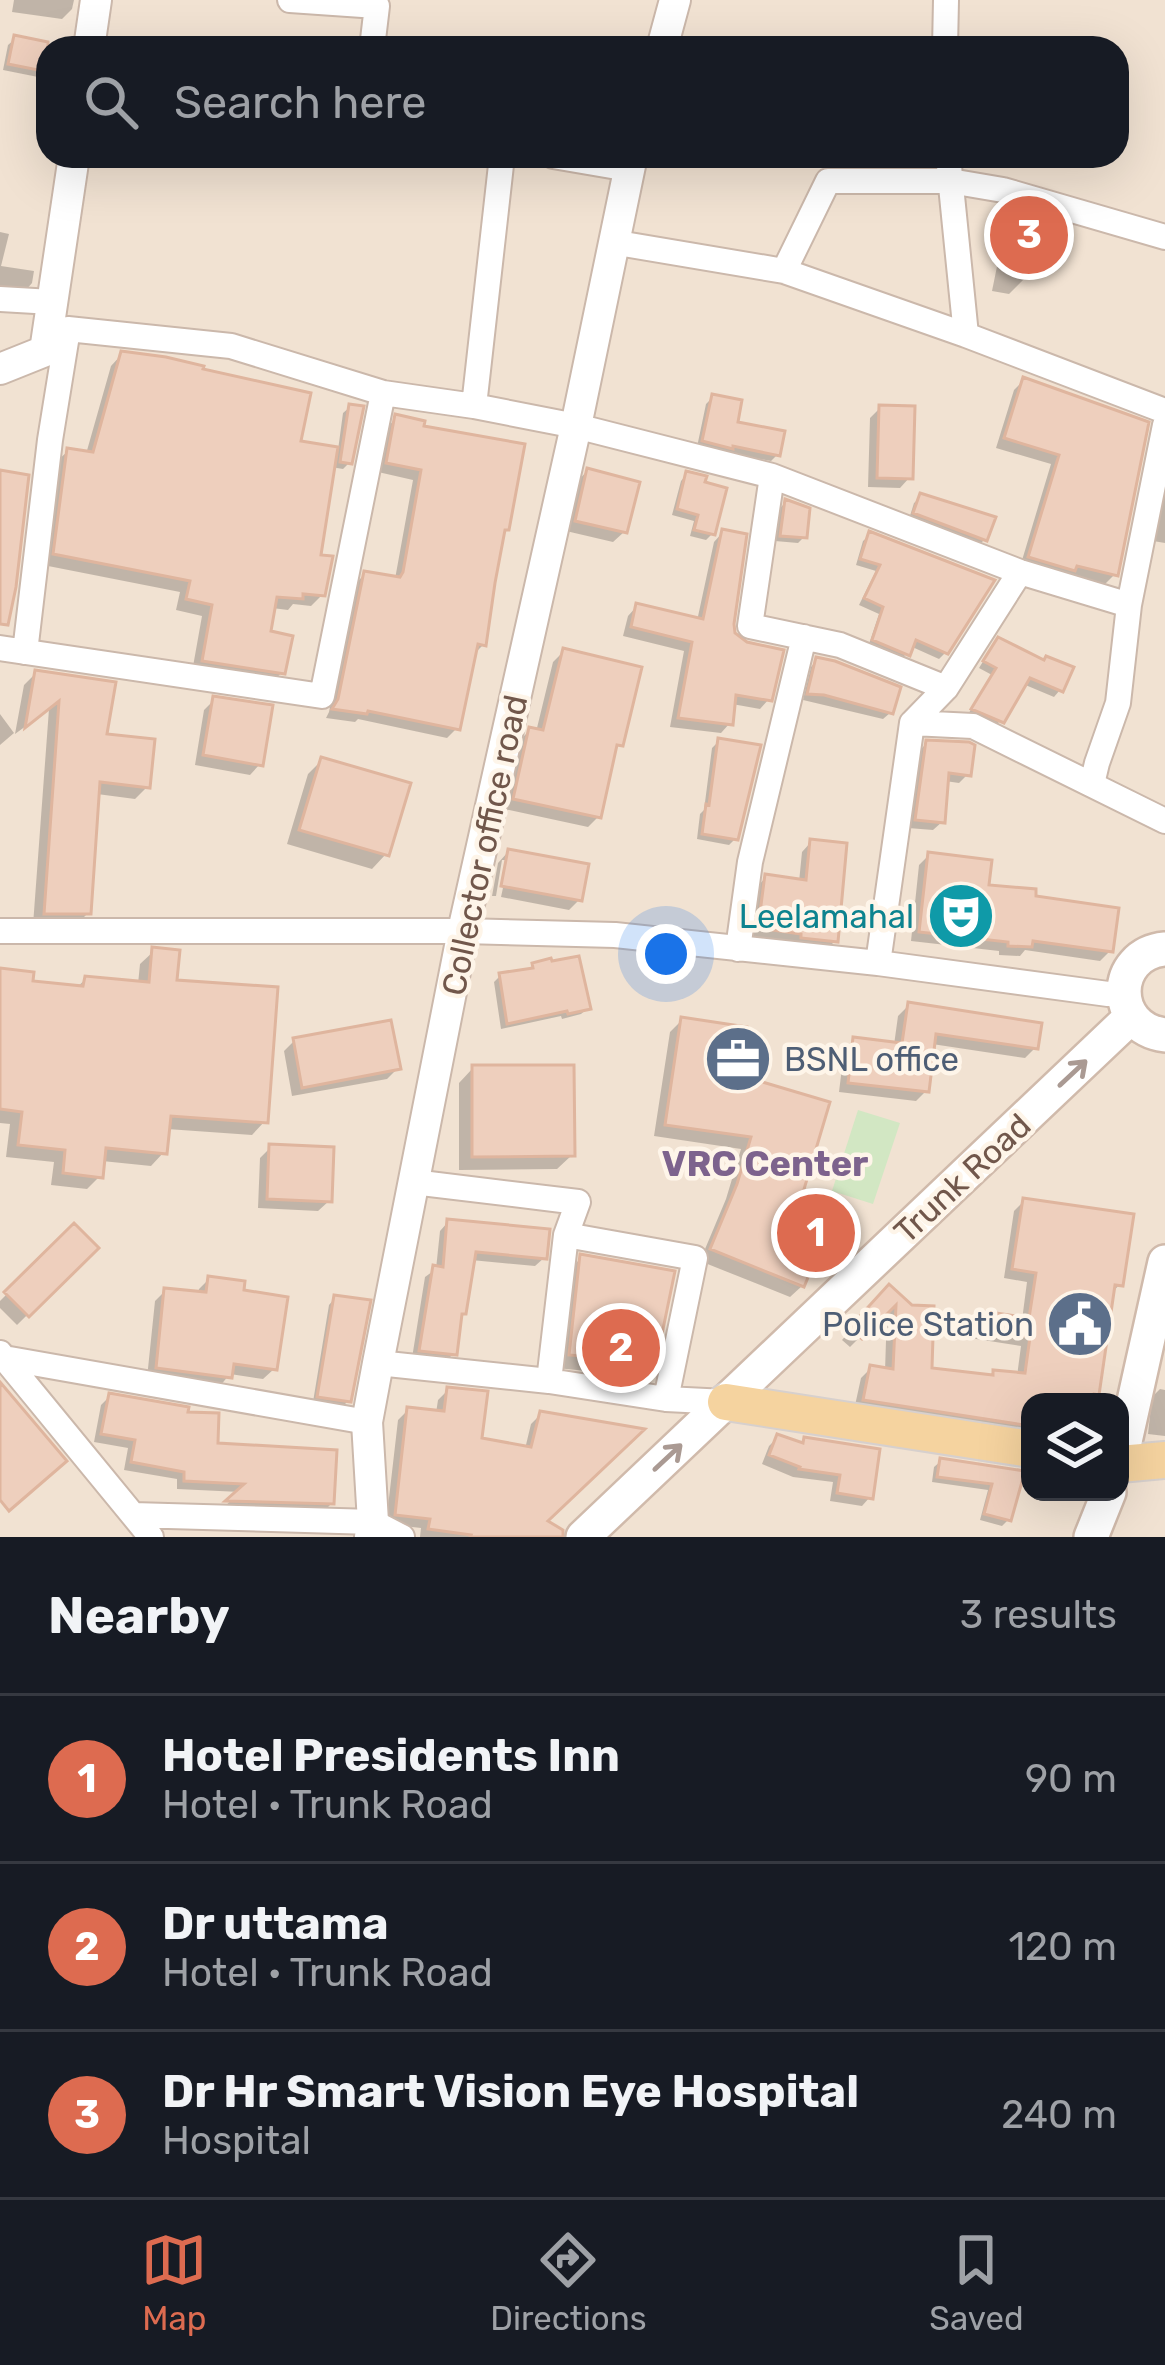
<!DOCTYPE html>
<html lang="en">
<head>
<meta charset="utf-8">
<style>
	:root { --surface:#171b24; --page:#242831; --text:#f1f3f6; --muted:#9ea1a6; --line:#363941; --accent:#dd6b50 }
	body { margin:0; font-family:Rubik,sans-serif; background:var(--page); color:var(--text) }
	.controls { position:absolute; right:36px; bottom:36px; display:grid; overflow:hidden; border-radius:24px; box-shadow:0 12px 48px #0002 }
	.controls button { width:108px; height:108px; display:grid; place-items:center; padding:0; border:0; border-bottom:3px solid var(--line); background:var(--surface); color:var(--text); font:60px sans-serif }
	.you { position:absolute; left:666px; top:954px; width:42px; height:42px; margin:-30px; border:9px solid #fff; border-radius:50%; background:#1a73e8; box-shadow:0 0 0 18px #1a73e833 }
	.badge { display:grid; place-items:center; width:78px; height:78px; border-radius:50%; background:var(--accent); color:#fff; font-size:39px; font-weight:700 }
	.pin { position:absolute; translate:-50% -50%; border:6px solid #fff; box-shadow:0 3px 12px #0006 }
	.list { margin:0; padding:0; list-style:none }
	h2 { display:flex; justify-content:space-between; align-items:center; height:156px; margin:0; padding:0 48px; font-size:51px }
	h2 small { font-size:39px; font-weight:400; color:var(--muted) }
	.list li { display:grid; grid-template-columns:78px 1fr auto; gap:36px; align-items:center; box-sizing:border-box; height:168px; padding:0 48px; border-top:3px solid var(--line) }
	.list b { display:block; font-size:45px; white-space:nowrap }
	.list p { margin:0; font-size:39px; white-space:nowrap; color:var(--muted) }
	.list em { font-size:39px; font-style:normal; color:var(--muted) }
	.icon { flex:none; width:66px; height:66px; fill:none; stroke:currentColor; stroke-width:2; stroke-linecap:round; stroke-linejoin:round }
	.map { position:relative; flex:none; width:1165px; height:1537px; overflow:hidden }
	.search { position:absolute; background:var(--surface); box-shadow:0 12px 48px #0002; left:36px; right:36px; top:36px; height:132px; display:flex; align-items:center; gap:30px; box-sizing:border-box; padding:0 42px; border-radius:36px; color:var(--muted); font-size:45px }
	.sheet { height:660px; background:var(--surface) }
	nav { display:flex; justify-content:space-around; align-items:center; box-sizing:border-box; height:168px; border-top:3px solid var(--line); background:var(--surface); font-size:33px; color:var(--muted) }
	nav a { display:grid; justify-items:center; gap:6px }
	nav .on { color:var(--accent) }
	.map>svg:first-child { display:block }
	.residential { fill:#f1e2d2; fill-rule:evenodd }
	.green { fill:#d2e7c3 }
	.shadow { fill:#0003 }
	.building { fill:#eecfbd; stroke:#dfb59e; stroke-width:3 }
	.lines { fill:none; stroke-linecap:round; stroke-linejoin:round }
	.minor-casing { stroke:#cbb8ab; stroke-width:28 }
	.tertiary-casing { stroke:#cbb8ab; stroke-width:34 }
	.secondary-casing { stroke:#d0baab; stroke-width:38 }
	.primary-casing { stroke:#d7d0cd; stroke-width:40 }
	.minor { stroke:#fff; stroke-width:24 }
	.tertiary { stroke:#fff; stroke-width:30 }
	.secondary { stroke:#fff; stroke-width:33 }
	.primary { stroke:#f5d39f; stroke-width:36 }
	.oneway { stroke:#aa9a93 }
	.labels { text-anchor:middle; stroke-width:9; stroke-linejoin:round; paint-order:stroke }
	.street-label { font-size:33px; fill:#71574b; stroke:#fef5e9 }
	.culture-label { font-size:33px; fill:#0d838f; stroke:#fef5e9; text-anchor:end }
	.service-label { font-size:33px; fill:#4e5e75; stroke:#fef5e9; text-anchor:start }
	.neighbourhood-label { font-size:36px; font-weight:bold; fill:#7d638d; stroke:#fef5e9 }
</style>
</head>
<body>
<div class="map">
<svg width="1165" height="1537" viewBox="0 0 1165 1537">
	<rect width="100%" height="100%" fill="#faf1e3"/>
	<!-- residential -->
	<path class="residential" d="M0,0H1165V1537H0ZM48,48H1117V156H48ZM1030,1402H1120V1492H1030Z"/>
	<!-- green -->
	<path class="green" d="M858,1110L900,1123L873,1204L832,1191Z"/>
	<!-- shadow -->
	<path class="shadow" d="M14,0H74L72,9L62,19L12,12Z
		M15,39L63,48H48V79L3,70L8,45Z
		M1024,216L1030,273L1009,294L992,291L1003,237Z
		M0,232L9,234L1,266L34,271L32,283L26,290L0,289Z
		M122,354L297,444L338,450L343,413L350,407L349,463L343,469L331,467L317,558L323,594L311,606L293,604L288,610L272,608L268,633L282,672L271,684L192,672L202,616L176,610L180,592L43,565L56,462L68,451L86,454L111,366Z
		M1024,380L1115,574L1105,584L1020,567L1051,464L996,448L1014,390Z
		M712,398L735,424L778,454L771,461L697,447L706,404Z
		M880,408L910,477L900,488L868,487L870,418Z
		M396,418L420,428L502,533L484,644L472,656L457,728L447,738L358,719L355,722L326,718L329,712L355,584L365,574L395,579L413,480L378,472L387,428Z
		M587,471L624,532L613,542L566,531L577,482Z
		M687,474L712,534L706,540L690,536L694,521L672,515L681,481Z
		M1165,479V543L1153,541Z
		M921,497L984,540L978,546L909,519L914,503Z
		M786,502L804,537L798,543L775,541L780,508Z
		M723,532L732,634L769,699L760,709L732,704L730,723L721,733L670,727L684,651L623,636L628,616L637,606L697,621L714,542Z
		M870,535L946,652L939,659L910,646L902,660L868,647L879,614L859,605L876,571L856,565L863,541Z
		M992,647L1060,690L1054,697L1023,684L995,728L967,716L992,675L979,668Z
		M564,651L620,744L613,751L598,817L588,827L504,809L519,741L530,730L536,732L553,662Z
		M817,660L890,713L883,719L803,700L811,667Z
		M36,673L103,737L147,787L135,799L97,794L88,913L76,925H33L49,709L15,734L24,685Z
		M214,700L260,764L250,775L195,765L204,710Z
		M0,714L14,733L0,745Z
		M719,741L735,839L729,845L697,839L700,814L704,810L712,748Z
		M927,743L968,774L959,783L945,781L942,822L933,830L908,828L918,752Z
		M322,760L386,854L372,869L287,844L308,774Z
		M811,842L835,941L826,950L750,936L757,887L766,877L799,882L802,852Z
		M508,852L579,900L569,910L501,897L509,860H502L496,896H492L498,863Z
		M929,855L986,888L1032,899L1110,951L1100,961L1025,950L1020,956L999,955V951L911,941L919,865Z
		M154,951L265,1121L252,1135L167,1129L164,1152L151,1166L102,1161L100,1176L87,1189L51,1185L54,1162L6,1157L10,1124L0,1123V971L30,984L76,988L86,979L138,984L140,964Z
		M533,966L588,1008L581,1014L562,1019L561,1016L501,1029L494,982L500,976L528,971Z
		M909,1005L1035,1048L1025,1058L932,1044L926,1091L916,1101L839,1092L844,1051L855,1041L894,1045L898,1016Z
		M682,1020L736,1077L792,1217L802,1286L790,1297L700,1261L726,1199L741,1149L654,1136L670,1032Z
		M294,1041L398,1068L387,1079L292,1096L284,1051Z
		M473,1068L572,1155L557,1169L459,1170V1083Z
		M271,1147L329,1201L318,1211L258,1208L260,1158Z
		M1024,1201L1120,1284L1111,1294L1096,1394L1089,1402H1030V1439L854,1410L861,1378L871,1368L885,1371L887,1310L850,1347L842,1340L889,1288L928,1370L990,1377L994,1373L1017,1376L1021,1346L970,1338L973,1324L983,1314L1022,1320L1027,1282L1004,1278L1014,1211Z
		M448,1222L544,1258L535,1266L471,1260L458,1318L454,1353L445,1362L412,1358L425,1277L436,1269L440,1231Z
		M74,1227L95,1248L17,1325L0,1308V1301Z
		M581,1258L654,1362L639,1376L556,1368L567,1272Z
		M209,1279L240,1292L274,1369L263,1379L230,1374L219,1387L147,1378L155,1301L165,1291L198,1294L199,1289Z
		M335,1298L348,1401L342,1407L313,1402L329,1305Z
		M1160,1389L1165,1390V1436L1148,1434L1152,1397Z
		M448,1390L479,1441L525,1449L531,1424L541,1414L544,1521L552,1537H420L421,1528L386,1524L398,1420L408,1410L436,1413L438,1400Z
		M110,1396L214,1446L332,1503L323,1512L222,1509L240,1492L177,1489V1479L124,1470L128,1448L94,1442L101,1405Z
		M778,1437L800,1445L805,1440L870,1497L862,1506L830,1501L833,1482L793,1477L762,1464L769,1446Z
		M941,1461L1021,1473L1009,1519L1002,1526L980,1520L988,1490L932,1482L934,1467Z"/>
	<!-- building -->
	<path class="building" d="M14,35L48,42V72L8,64Z
		M1023,213L1043,219L1032,275L1012,271Z
		M121,351L166,357L204,366L203,369L311,393L301,441L338,447L321,555L333,556L325,596L303,594V599L277,597L271,631L293,636L285,674L202,661L212,605L186,599L190,581L53,554L67,448L93,452Z
		M1023,377L1149,422L1118,576L1077,566L1075,571L1028,557L1059,455L1004,438Z
		M712,394L742,400L738,422L785,431L780,456L733,446V449L702,441Z
		M349,404L364,406L352,464L340,462Z
		M879,405L915,406L913,479L877,478Z
		M395,414L425,421L424,426L525,444L509,530H505L495,583L486,646L478,644L460,730L368,711L367,714L332,709L338,699L364,571L400,577L403,572L421,470L386,463Z
		M587,468L640,482L627,533L575,521Z
		M0,470L29,475L16,587L8,625L0,624Z
		M686,471L707,476L705,482L727,488L715,535L694,530L698,515L677,509Z
		M920,493L996,517L987,541L913,513Z
		M785,499L810,508L807,538L780,536Z
		M722,529L747,534L734,624L735,633L747,642L784,650L772,701L736,695L733,725L678,718L692,642L631,627L636,603L703,619Z
		M869,531L995,580L948,654L916,640L910,656L872,640L883,607L864,598L880,565L860,559Z
		M998,637L1044,660L1046,656L1074,667L1063,692L1030,678L1004,723L971,709L996,668L983,661Z
		M563,648L642,667L623,746L617,745L601,818L513,799L529,727L543,730Z
		M816,657L835,661L901,687L893,714L824,695L807,694Z
		M35,670L116,682L107,734L155,739L150,788L100,782L91,914H44L59,701L25,728Z
		M213,696L273,705L263,766L203,755Z
		M718,738L761,745L738,840L702,834L706,804L709,805Z
		M926,740L969,742L975,745L971,776L949,773L945,823L915,820Z
		M321,757L411,783L389,856L299,830Z
		M810,839L847,843L838,942L801,938V934L758,928L765,874L806,880Z
		M508,849L589,864L582,901L501,886Z
		M928,852L992,860L989,885L1036,889V896L1119,908L1113,952L1033,941L1032,947L1008,946V942L919,932Z
		M152,947L180,950L177,980L278,987L268,1123L171,1116L167,1154L106,1148L103,1178L63,1173L65,1150L18,1145L22,1112L0,1109V968L34,972L33,981L83,986L85,976L149,982Z
		M579,956L591,1009L568,1014L567,1011L507,1024L499,973L533,968L532,963L551,958L552,961Z
		M908,1002L1042,1023L1038,1049L936,1034L929,1092L848,1083L853,1037L902,1043Z
		M681,1017L747,1027L739,1075L830,1102L796,1216L828,1229L804,1287L710,1249L737,1184L751,1137L665,1125Z
		M391,1020L401,1069L302,1088L293,1038Z
		M472,1065H574L575,1156L472,1157Z
		M269,1144L334,1147L332,1202L267,1199Z
		M1023,1198L1134,1214L1123,1286L1115,1285L1099,1395L1094,1394L1092,1402H1030V1426L863,1400L870,1365L893,1369L896,1305L862,1339L849,1328L889,1284L912,1305L934,1306L932,1368L993,1375V1370L1025,1373L1030,1337L979,1329L982,1311L1029,1318L1036,1273L1012,1269Z
		M447,1219L550,1229L547,1259L476,1252L466,1314H462L457,1355L419,1351L433,1265L443,1267Z
		M74,1223L99,1248L29,1317L4,1292Z
		M580,1254L675,1271L656,1363L569,1355Z
		M208,1276L245,1281L244,1290L288,1297L277,1370L234,1364L232,1378L156,1368L164,1288L206,1292Z
		M334,1295L371,1300L351,1402L317,1397Z
		M0,1382L67,1461L9,1511L0,1500Z
		M447,1387L488,1391L482,1438L531,1447L540,1411L645,1429L548,1521L563,1530V1537H470L471,1535L428,1529L430,1519L395,1515L407,1407L444,1411Z
		M109,1393L189,1407L188,1412L219,1413L218,1443L337,1450L334,1504L225,1501L244,1484L184,1481V1472L131,1462L135,1440L101,1434Z
		M777,1434L803,1443L804,1437L880,1449L873,1499L837,1493L840,1475L799,1469L800,1467L769,1455Z
		M940,1458L1025,1471L1011,1521L984,1514L992,1484L937,1477Z"/>
	<g class="lines">
		<defs>
			<path id="minor" d="M290,0L377,6L372,48
				M945,48L946,0
				M553,156L629,169
				M948,156L966,335L1165,411
				M612,242L784,271L966,335
				M784,271L828,181H950L1003,190L1165,237
				M0,299L52,302
				M45,351L68,329L231,346L383,393L474,406L576,426L772,476L1020,572L1129,605L1165,425
				M474,406L502,156
				M772,476L750,626L840,645L946,688
				M0,648L322,696L383,393
				M25,652L50,440L68,329
				M912,723L973,726L1165,821
				M1092,784L1097,763L1118,703L1129,605
				M0,931H463L615,935L878,963L1108,994L1123,993
				M738,949L750,862L804,637
				M878,963L912,723L946,688L1020,572
				M413,1182L578,1202L566,1235L549,1381
				M566,1235L695,1258L666,1399
				M0,1353L151,1537
				M4,1358L367,1422
				M378,1363L549,1381L666,1399L726,1402
				M133,1515L373,1522L402,1537"/>
			<path id="tertiary" d="M89,48L96,0
				M662,48L675,0
				M0,369L45,351L74,156
				M370,1537L373,1522L367,1422L378,1363L463,931L576,426L632,156"/>
			<path id="secondary" d="M1165,949C1111,954 1110,1028 1165,1035
				M1120,1464L1165,1262
				M583,1537L1131,1017
				M1091,1537L1109,1492"/>
			<path id="primary" d="M726,1402L1030,1449
				M1120,1464L1165,1460"/>
		</defs>
		<!-- minor casing -->
		<use href="#minor" class="minor-casing"/>
		<!-- tertiary casing -->
		<use href="#tertiary" class="tertiary-casing"/>
		<!-- secondary casing -->
		<use href="#secondary" class="secondary-casing"/>
		<!-- primary casing -->
		<use href="#primary" class="primary-casing"/>
		<!-- minor -->
		<use href="#minor" class="minor"/>
		<!-- tertiary -->
		<use href="#tertiary" class="tertiary"/>
		<!-- secondary -->
		<use href="#secondary" class="secondary"/>
		<!-- primary -->
		<use href="#primary" class="primary"/>
	</g>
	<!-- one-way arrows -->
	<defs><path id="oneway-shaft" d="M-6 0H5M1.5-3L5.5 0L1.5 3" fill="none" stroke-width="1.6" stroke-linecap="round" stroke-linejoin="round" transform="scale(3)"/></defs>
	<g class="oneway">
		<use href="#oneway-shaft" transform="translate(1073 1073) rotate(-43)"/>
		<use href="#oneway-shaft" transform="translate(668 1457) rotate(-43)"/>
	</g>
	<!-- icons -->
	<defs>
		<symbol id="theatre-disc" viewBox="-11 -11 22 22"><circle r="9.5" fill="#0f9aa8" stroke="#fef5e9"/><path d="M-5-5.5Q0-4 5-5.5V0Q5 5 0 6Q-5 5-5 0ZM-3.3-2.5H-1v1.5H-3.3ZM1-2.5H3.3v1.5H1ZM-2.8 1Q0 5.5 2.8 1Z" fill="#fff"/></symbol>
		<symbol id="office-disc" viewBox="-11 -11 22 22"><circle r="9.5" fill="#5c6f8a" stroke="#fef5e9"/><path d="M-6-3h4V-5.5h4V-3h4V5H-6ZM-1-4.5V-3h2v-1.5ZM-6 0V1H6V0Z" fill="#fff"/></symbol>
		<symbol id="civic-disc" viewBox="-11 -11 22 22"><circle r="9.5" fill="#5c6f8a" stroke="#fef5e9"/><path d="M-.6-6.5H3V-4.5H.6V-3L4-1V1h2V6H-6V1h2V-1L-.6-3ZM-1.2 2.5V6h2.4V2.5Z" fill="#fff"/></symbol>
	</defs>
	<g fill-rule="evenodd">
		<use href="#theatre-disc" x="923" y="878" width="76" height="76"/>
		<use href="#office-disc" x="700" y="1021" width="76" height="76"/>
		<use href="#civic-disc" x="1042" y="1286" width="76" height="76"/>
	</g>
	<g class="labels">
		<!-- street labels -->
		<g class="street-label">
			<text transform="translate(484 845) rotate(-78)" y="12">Collector office road</text>
			<text transform="translate(962 1178) rotate(-43)" y="12">Trunk Road</text>
		</g>
		<!-- culture labels -->
		<g class="culture-label">
			<text x="914" y="928">Leelamahal</text>
		</g>
		<!-- service labels -->
		<g class="service-label">
			<text x="784" y="1071">BSNL office</text>
			<text x="1034" y="1336" text-anchor="end">Police Station</text>
		</g>
		<!-- neighbourhood labels -->
		<g class="neighbourhood-label">
			<text x="765" y="1176">VRC Center</text>
		</g>
	</g>
</svg>
<div class="controls">
<button><svg class="icon" aria-label="layers" viewBox="0 0 24 24"><path d="M12 4l9 5-9 5-9-5zM3 14l9 5 9-5"/></svg></button>
</div>
<div class="you"></div>
<div class="pin badge" style="left:816px;top:1233px">1</div>
<div class="pin badge" style="left:621px;top:1348px">2</div>
<div class="pin badge" style="left:1029px;top:235px">3</div>
<div class="search"><svg class="icon" aria-label="search" viewBox="0 0 24 24"><circle cx="10" cy="10" r="6"/><path d="M15 15l6 6"/></svg>Search here</div>
</div>
<section class="sheet">
<h2>Nearby<small>3 results</small></h2>
<ul class="list">
<li><span class="badge">1</span><div><b>Hotel Presidents Inn</b><p>Hotel · Trunk Road</p></div><em>90 m</em></li>
<li><span class="badge">2</span><div><b>Dr uttama</b><p>Hotel · Trunk Road</p></div><em>120 m</em></li>
<li><span class="badge">3</span><div><b>Dr Hr Smart Vision Eye Hospital</b><p>Hospital</p></div><em>240 m</em></li>
</ul>
</section>
<nav>
<a class="on"><svg class="icon" aria-label="map" viewBox="0 0 24 24"><path d="M3 6l6-2 6 2 6-2v14l-6 2-6-2-6 2zM9 4v14M15 6v14"/></svg>Map</a>
<a><svg class="icon" aria-label="directions" viewBox="0 0 24 24"><path d="M12 3l9 9-9 9-9-9zM9 14v-3h6M13 9l2 2-2 2"/></svg>Directions</a>
<a><svg class="icon" aria-label="saved" viewBox="0 0 24 24"><path d="M7 4h10v16l-5-4-5 4z"/></svg>Saved</a>
</nav>
</body>
</html>
